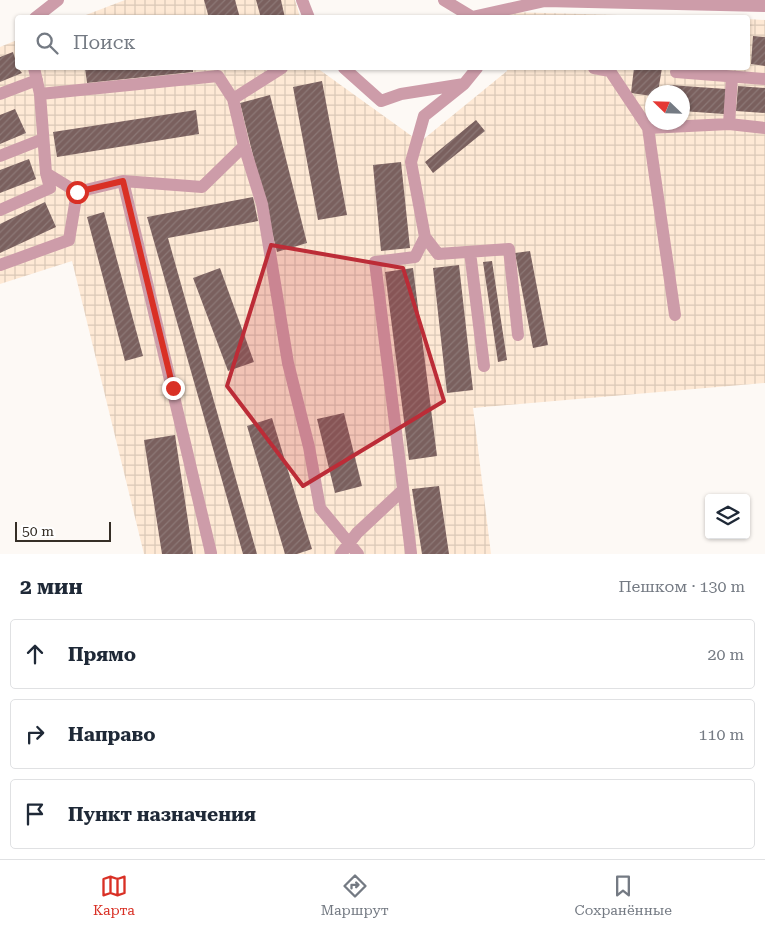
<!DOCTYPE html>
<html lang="ru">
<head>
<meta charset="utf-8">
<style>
	:root { --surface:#fff; --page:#f6f6f7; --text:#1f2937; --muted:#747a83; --line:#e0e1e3; --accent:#d93025 }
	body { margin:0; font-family:"Roboto Serif",serif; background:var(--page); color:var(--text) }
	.controls { position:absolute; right:15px; bottom:15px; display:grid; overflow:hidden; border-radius:5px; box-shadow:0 1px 4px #0004 }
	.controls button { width:45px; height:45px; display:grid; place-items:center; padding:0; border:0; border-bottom:1px solid var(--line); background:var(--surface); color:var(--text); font:25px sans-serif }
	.compass { position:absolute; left:645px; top:85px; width:45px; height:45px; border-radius:50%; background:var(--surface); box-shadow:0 1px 4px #0004; rotate:293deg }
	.scale { position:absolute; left:15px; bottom:12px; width:96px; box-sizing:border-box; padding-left:5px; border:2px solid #352e26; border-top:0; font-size:14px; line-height:18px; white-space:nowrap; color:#352e26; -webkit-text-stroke:4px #fff; paint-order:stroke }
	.stop { position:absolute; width:15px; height:15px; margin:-11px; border:4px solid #d93025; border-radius:50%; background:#fff }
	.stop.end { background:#d93025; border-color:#fff; box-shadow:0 1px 5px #0008 }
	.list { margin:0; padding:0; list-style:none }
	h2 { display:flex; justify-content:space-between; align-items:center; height:65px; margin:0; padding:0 20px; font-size:21px }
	h2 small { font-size:16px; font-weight:400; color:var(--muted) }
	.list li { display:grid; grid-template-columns:32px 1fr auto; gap:15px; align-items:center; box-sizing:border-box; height:70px; margin:0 10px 10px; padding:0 10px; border:1px solid var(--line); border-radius:5px }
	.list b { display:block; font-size:19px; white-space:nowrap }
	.list em { font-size:16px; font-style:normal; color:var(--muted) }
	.icon { flex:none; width:28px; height:28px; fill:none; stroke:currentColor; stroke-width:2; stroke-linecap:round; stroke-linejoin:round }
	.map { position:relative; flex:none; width:765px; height:554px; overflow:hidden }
	.search { position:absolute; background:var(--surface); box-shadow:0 1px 4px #0004; left:15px; right:15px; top:15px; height:55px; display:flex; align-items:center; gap:12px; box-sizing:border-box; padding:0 18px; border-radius:5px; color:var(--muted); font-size:19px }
	.sheet { height:305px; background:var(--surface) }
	nav { display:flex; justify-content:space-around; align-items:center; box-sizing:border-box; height:70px; border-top:1px solid var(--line); background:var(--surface); font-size:14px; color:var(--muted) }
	nav a { display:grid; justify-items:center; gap:2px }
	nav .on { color:var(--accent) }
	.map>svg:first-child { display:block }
	.industrial { fill:url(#industrial-grid); fill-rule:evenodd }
	.building { fill:url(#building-hatch) }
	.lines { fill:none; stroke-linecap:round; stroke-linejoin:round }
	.minor { stroke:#cd9ca9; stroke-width:12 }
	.route { stroke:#d93025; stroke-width:6 }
	.marked { fill:#bc2c37; fill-opacity:0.2; stroke:#bc2c37; stroke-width:4; stroke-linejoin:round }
</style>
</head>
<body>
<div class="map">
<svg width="765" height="554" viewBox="0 0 765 554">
	<defs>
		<pattern id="industrial-grid" width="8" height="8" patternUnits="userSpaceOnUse" patternTransform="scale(1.25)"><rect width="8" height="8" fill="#fee9d5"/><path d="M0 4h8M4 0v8" fill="none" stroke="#dac8b7"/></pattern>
		<pattern id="building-hatch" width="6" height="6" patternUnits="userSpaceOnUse" patternTransform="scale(1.25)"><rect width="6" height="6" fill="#7a605e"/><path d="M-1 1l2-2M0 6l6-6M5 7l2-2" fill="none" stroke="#8c7876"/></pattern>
	</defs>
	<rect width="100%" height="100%" fill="#fdf9f5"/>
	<!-- industrial -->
	<path class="industrial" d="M125,0H295L300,17L78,18Z
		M507,12L691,17L507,18Z
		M748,19L765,20V383L473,408L491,554H144L72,261L0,284V47L17,40L18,68H317L420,142L507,71V68H748ZM652,92H682V122H652Z"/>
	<!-- building -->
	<path class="building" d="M204,0H235L240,18H209Z
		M256,0H281L285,18H261Z
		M753,36L765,37V66L751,64Z
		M13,52L18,68L22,73L0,82V57Z
		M85,68H193V72L87,83Z
		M634,68H662L658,92H652V96L631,93Z
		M322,81L347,215L318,220L293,87Z
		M670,85L726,89L724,114L682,111V92H669Z
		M738,86L765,88V113L736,111Z
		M270,95L307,243L277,252L240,103Z
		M15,109L26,133L0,144V115Z
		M196,110L199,134L57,157L53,132Z
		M476,120L485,131L433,173L425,162Z
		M29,159L36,179L0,193V170Z
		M401,162L410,248L381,251L373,165Z
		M253,197L258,221L168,238L257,554H243L147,217Z
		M45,202L56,227L0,253V224Z
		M104,212L143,356L125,361L87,217Z
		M530,251L548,345L533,348L515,253Z
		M492,261L507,360L498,362L483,262Z
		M459,265L473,390L447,393L433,268Z
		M220,268L254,362L228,371L193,278Z
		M413,268L437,456L409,460L385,272Z
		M344,413L362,486L335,493L317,419Z
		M272,418L312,549L297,554H285L247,426Z
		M175,435L193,554H162L144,440Z
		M439,486L449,554H422L412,489Z"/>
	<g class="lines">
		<!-- minor -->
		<path class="minor" d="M302,0L309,18
			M444,0L472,17L545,1L765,6
			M35,18L58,0
			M344,68L381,101L401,94L464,84L477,68
			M594,68L610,71L648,128L729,124L765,128
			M676,72L765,79
			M464,84L424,116L411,162L425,237L438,254L509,249L518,335
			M0,94L37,80
			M40,94L218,76L233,99L244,146L262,204L288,363L309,447L320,508L358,554
			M233,99L282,68
			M729,124L732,77
			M648,128L675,315
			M0,156L43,139
			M77,192L123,181
			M0,210L50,188L46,173
			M470,252L484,366
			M0,265L69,240L77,192L46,173L40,94L34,68
			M211,553L123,181L202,187L244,146
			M411,553L375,262L415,257L425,237
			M341,554L357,533L403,490"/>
	</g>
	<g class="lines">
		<!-- route -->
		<path class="route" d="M77,192L123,181L173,388"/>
	</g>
	<!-- marked area -->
	<path class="marked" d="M271,245L403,268L444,401L303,486L227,386Z"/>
</svg>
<div class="controls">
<button><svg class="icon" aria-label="layers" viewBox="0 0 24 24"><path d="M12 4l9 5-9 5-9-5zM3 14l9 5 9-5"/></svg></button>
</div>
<svg class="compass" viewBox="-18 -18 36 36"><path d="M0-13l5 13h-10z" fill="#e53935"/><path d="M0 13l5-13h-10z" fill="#747a83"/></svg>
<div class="scale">50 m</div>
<div class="stop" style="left:77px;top:192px"></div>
<div class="stop end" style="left:173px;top:388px"></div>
<div class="search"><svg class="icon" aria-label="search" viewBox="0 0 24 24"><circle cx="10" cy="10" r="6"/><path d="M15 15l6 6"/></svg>Поиск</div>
</div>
<section class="sheet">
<h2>2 мин<small>Пешком · 130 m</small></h2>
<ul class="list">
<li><svg class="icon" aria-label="ahead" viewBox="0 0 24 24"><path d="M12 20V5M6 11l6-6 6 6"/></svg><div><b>Прямо</b></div><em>20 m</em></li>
<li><svg class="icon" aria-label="right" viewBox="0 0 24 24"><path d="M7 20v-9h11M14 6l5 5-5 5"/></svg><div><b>Направо</b></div><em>110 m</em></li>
<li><svg class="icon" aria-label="arrive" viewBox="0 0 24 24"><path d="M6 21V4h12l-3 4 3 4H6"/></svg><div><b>Пункт назначения</b></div></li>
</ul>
</section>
<nav>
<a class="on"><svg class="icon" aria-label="map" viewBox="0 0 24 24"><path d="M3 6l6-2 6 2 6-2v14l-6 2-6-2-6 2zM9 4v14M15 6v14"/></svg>Карта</a>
<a><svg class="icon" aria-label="directions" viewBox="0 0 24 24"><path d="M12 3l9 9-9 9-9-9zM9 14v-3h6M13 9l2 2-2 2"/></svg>Маршрут</a>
<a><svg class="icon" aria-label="saved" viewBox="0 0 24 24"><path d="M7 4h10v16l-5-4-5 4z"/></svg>Сохранённые</a>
</nav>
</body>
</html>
